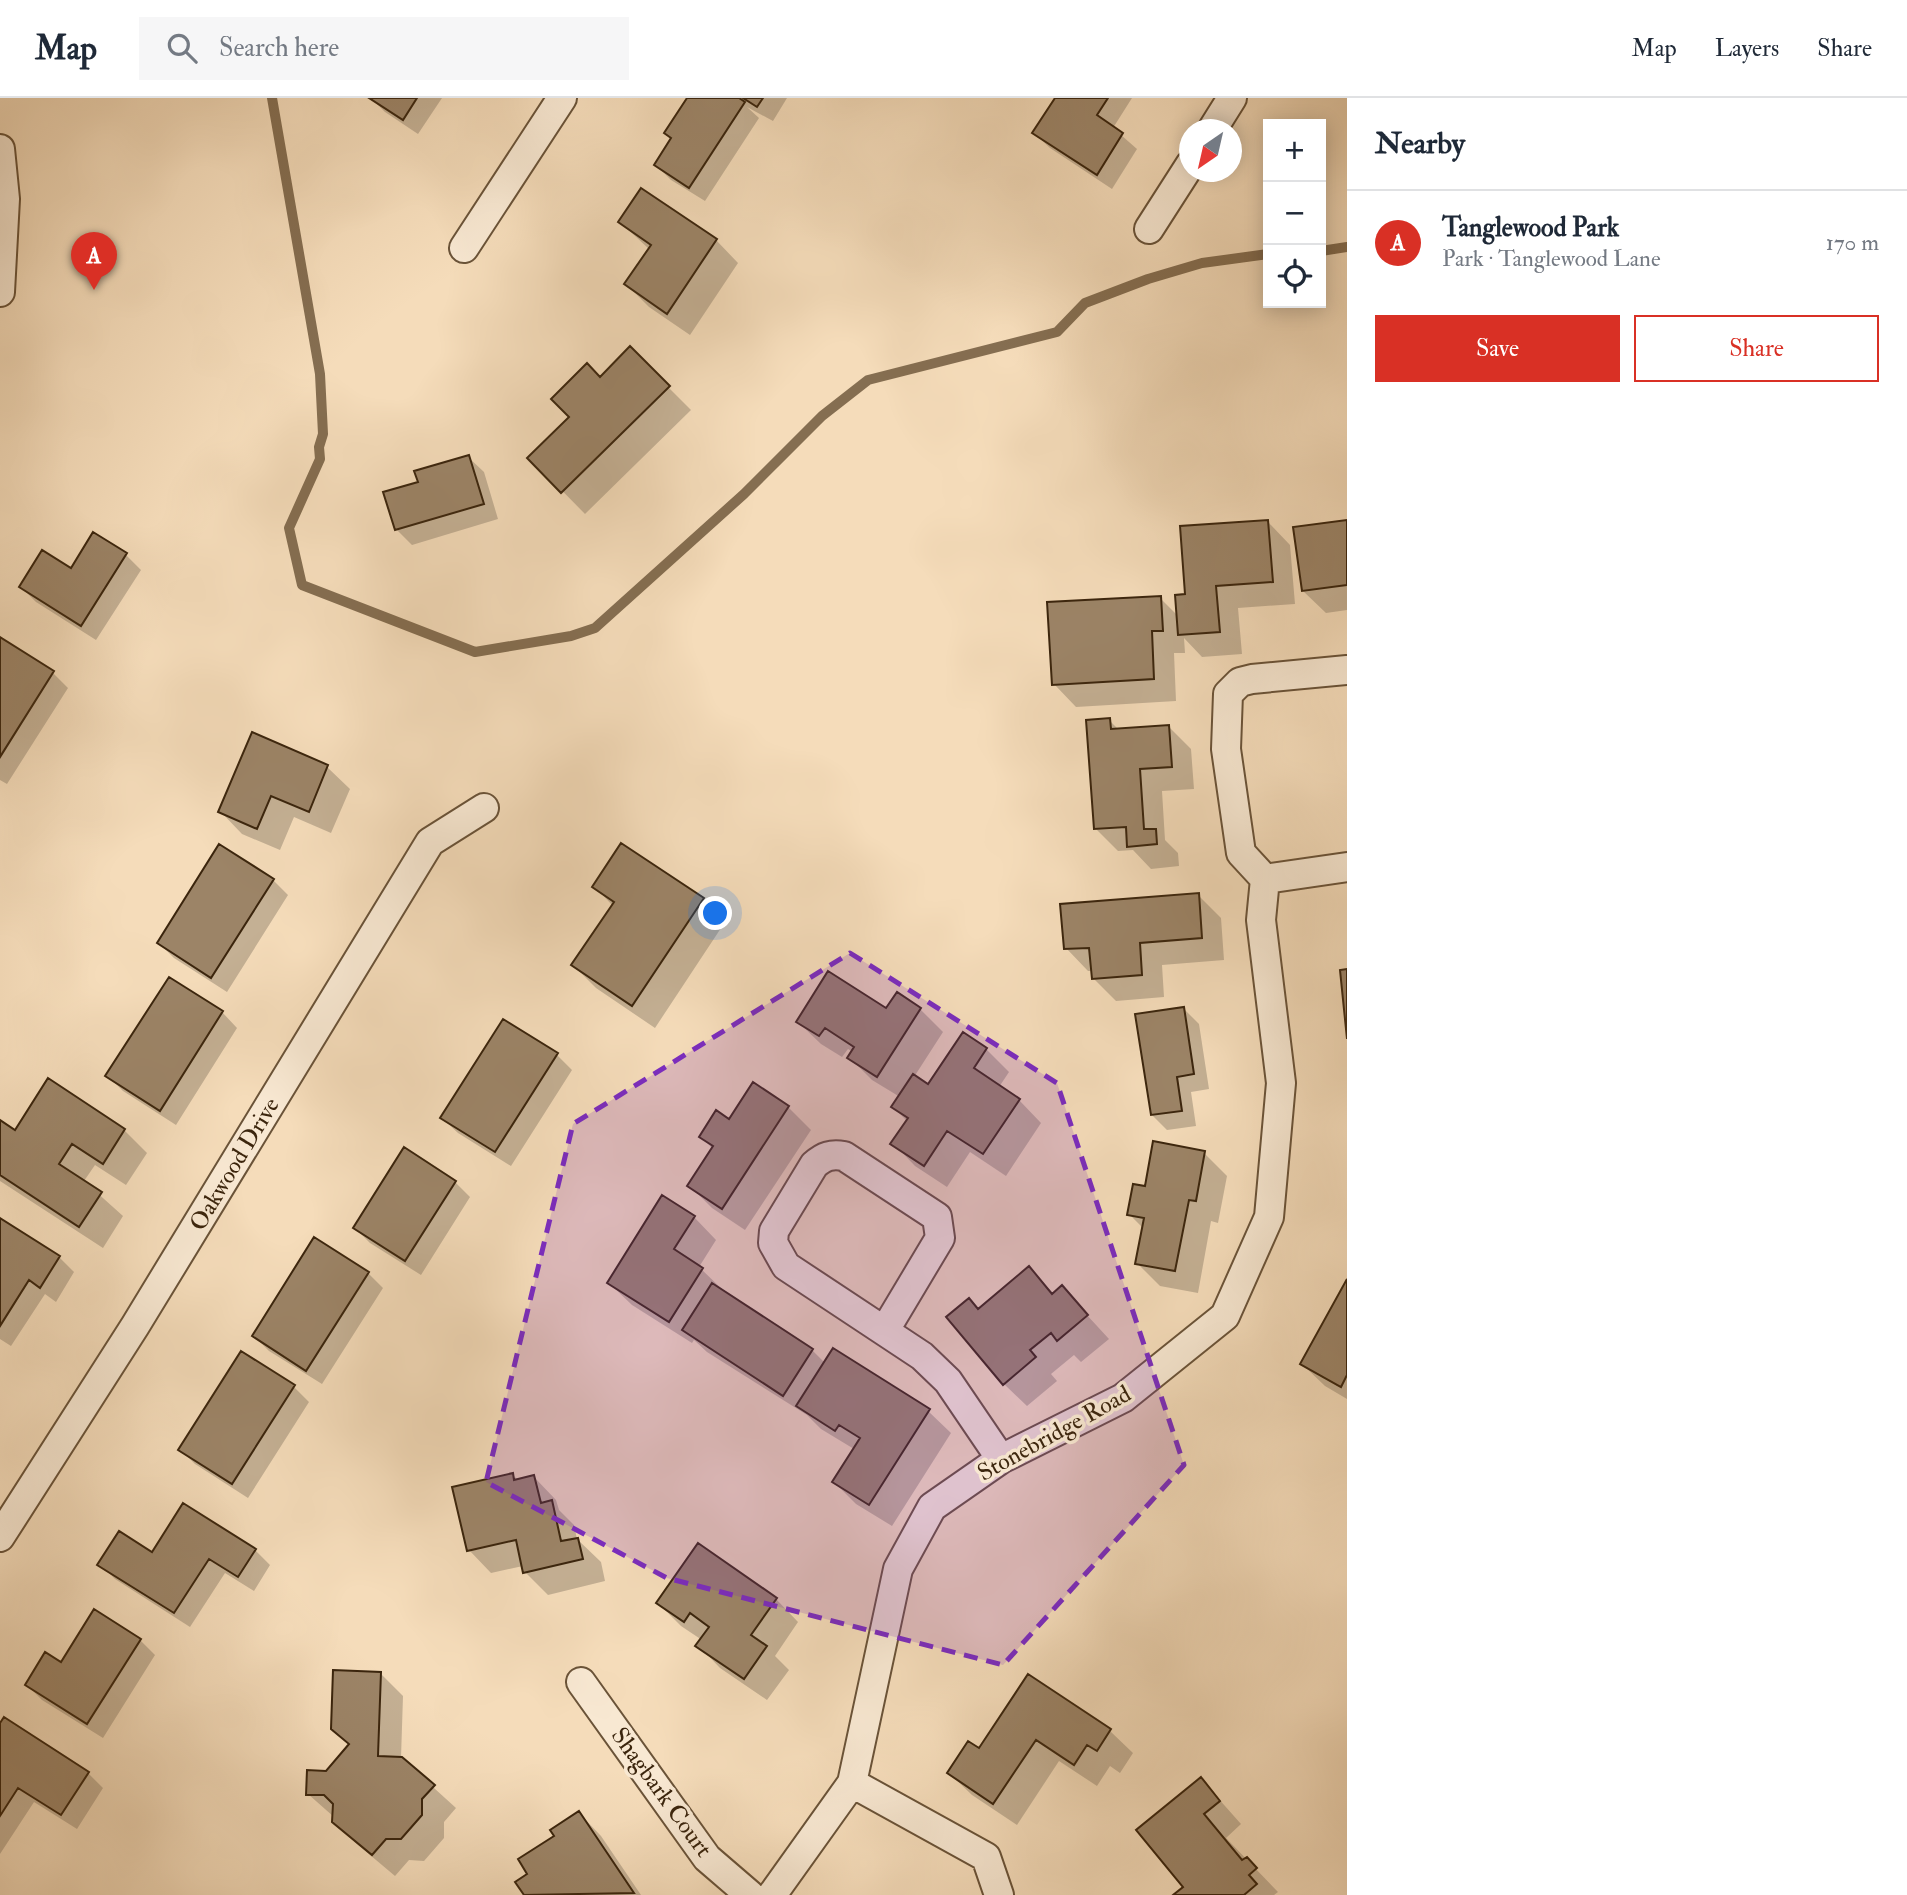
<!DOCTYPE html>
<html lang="en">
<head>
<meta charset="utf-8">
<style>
	:root { --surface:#fff; --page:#f6f6f7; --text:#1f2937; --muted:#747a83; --line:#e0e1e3; --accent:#d93025 }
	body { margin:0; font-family:"IM FELL Double Pica",serif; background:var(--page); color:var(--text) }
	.controls { position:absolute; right:21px; top:21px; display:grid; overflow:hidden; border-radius:0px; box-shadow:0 4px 18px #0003 }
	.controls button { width:63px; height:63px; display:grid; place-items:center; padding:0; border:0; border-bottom:2px solid var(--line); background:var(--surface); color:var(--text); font:35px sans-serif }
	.compass { position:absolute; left:1179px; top:21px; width:63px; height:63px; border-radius:50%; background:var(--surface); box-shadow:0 4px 18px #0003; rotate:214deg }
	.you { position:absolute; left:716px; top:816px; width:24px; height:24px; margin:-18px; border:5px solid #fff; border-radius:50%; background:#1a73e8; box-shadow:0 0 0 10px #1a73e833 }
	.badge { display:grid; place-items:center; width:46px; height:46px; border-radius:50%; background:var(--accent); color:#fff; font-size:23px; font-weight:700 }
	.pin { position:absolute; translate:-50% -58px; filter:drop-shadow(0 2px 4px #0008) }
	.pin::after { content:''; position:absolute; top:37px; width:24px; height:21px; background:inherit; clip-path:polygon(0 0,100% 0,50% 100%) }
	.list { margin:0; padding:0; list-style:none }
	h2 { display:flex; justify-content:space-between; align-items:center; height:91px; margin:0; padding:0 28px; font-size:30px }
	h2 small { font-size:23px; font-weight:400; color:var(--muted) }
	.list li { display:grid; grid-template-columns:46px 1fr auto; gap:21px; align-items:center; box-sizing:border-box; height:105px; padding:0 28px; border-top:2px solid var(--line) }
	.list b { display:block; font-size:26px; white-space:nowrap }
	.list p { margin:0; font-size:23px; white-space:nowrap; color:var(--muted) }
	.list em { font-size:23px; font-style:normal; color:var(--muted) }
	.actions { display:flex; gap:14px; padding:21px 28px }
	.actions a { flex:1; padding:16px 0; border:2px solid var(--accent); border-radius:0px; text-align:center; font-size:24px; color:var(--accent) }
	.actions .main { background:var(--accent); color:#fff }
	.icon { flex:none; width:38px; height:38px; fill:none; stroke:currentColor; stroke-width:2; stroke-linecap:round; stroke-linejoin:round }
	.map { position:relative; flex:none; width:1347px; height:1797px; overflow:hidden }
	header { display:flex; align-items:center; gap:42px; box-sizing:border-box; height:98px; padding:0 35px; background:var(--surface); border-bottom:2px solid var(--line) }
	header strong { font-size:33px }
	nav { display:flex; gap:38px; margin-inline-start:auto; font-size:24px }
	.search { width:490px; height:63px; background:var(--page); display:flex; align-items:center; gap:18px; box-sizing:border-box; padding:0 24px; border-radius:0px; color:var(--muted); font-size:26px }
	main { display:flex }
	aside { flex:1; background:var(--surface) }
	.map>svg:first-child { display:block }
	.shadow { fill:#0003 }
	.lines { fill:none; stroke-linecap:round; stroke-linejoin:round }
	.stream { stroke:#856e51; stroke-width:10 }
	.building { fill:#9c8467; stroke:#3b250d; stroke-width:2 }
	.street-casing { stroke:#6a5338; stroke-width:32 }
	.street { stroke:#f8e8d2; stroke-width:28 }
	.marked { fill:#7b2cbf; fill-opacity:0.2; stroke:#7b2cbf; stroke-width:5; stroke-dasharray:14 9; stroke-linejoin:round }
	.labels { text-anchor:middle; stroke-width:7; stroke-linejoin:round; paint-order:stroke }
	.street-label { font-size:24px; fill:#3b250d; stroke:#f8e8d2 }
</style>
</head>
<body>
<header>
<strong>Map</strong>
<div class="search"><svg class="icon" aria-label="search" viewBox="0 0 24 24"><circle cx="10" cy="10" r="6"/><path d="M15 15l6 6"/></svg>Search here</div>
<nav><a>Map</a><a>Layers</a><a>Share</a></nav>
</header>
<main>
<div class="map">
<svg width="1347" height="1797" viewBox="0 0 1347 1797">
	<rect width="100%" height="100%" fill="#f5dcba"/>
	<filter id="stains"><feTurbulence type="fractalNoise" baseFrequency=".00286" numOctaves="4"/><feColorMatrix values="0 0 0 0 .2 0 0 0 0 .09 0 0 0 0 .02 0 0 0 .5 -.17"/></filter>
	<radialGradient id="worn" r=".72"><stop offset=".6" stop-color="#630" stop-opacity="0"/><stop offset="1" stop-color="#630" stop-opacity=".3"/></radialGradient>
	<!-- shadow -->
	<path class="shadow" d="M371,0H442L418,36L385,14Z
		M689,0H787L773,23L747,9L759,20L705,103L671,82L656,67L673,42L666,35Z
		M1057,0H1132L1113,30L1137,51L1112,91L1050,50L1034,35Z
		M620,124L716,142L738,165L690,237L649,209L626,186L649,151Z
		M630,251L691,312L585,416L530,360L571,319L600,281Z
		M468,359L484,374L498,421L412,447L397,432L420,385Z
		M1268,424L1290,447L1295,506L1238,510L1242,556L1202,559L1184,540L1185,555H1174L1176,603L1076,609L1054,586L1160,500L1178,518L1186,498Z
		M1347,424V512L1326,515L1303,493L1295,431Z
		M126,457L141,472L96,542L36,504L21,489Z
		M0,541L53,575L68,590L7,686L0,682Z
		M1109,622L1119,632L1168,628L1191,651L1194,691L1162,693L1165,742L1178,755L1179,768L1151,771L1133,752L1118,753L1096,731Z
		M253,636L327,669L350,691L331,735L294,719L280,752L242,736L220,713Z
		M622,748L703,802L725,824L655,930L596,890L573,867L613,808L595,789Z
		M273,782L288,797L227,894L174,860L159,845Z
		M1198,797L1221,820L1224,862L1162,867L1164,899L1116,903L1093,880V873H1088L1066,850Z
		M169,881L222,914L237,930L176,1027L123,993L108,978Z
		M920,911L943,934L914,979L929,989L986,951L1009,974L999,989L1019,1002L1041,1025L1006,1078L970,1054L947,1089L915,1068L893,1045L907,1023L893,1009L900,999L872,982L849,959L853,954L848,951L842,959L821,946L798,924Z
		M1184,911L1199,926L1209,991L1191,994L1196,1028L1167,1032L1152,1017Z
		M503,923L557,957L572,972L511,1068L458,1035L442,1020Z
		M788,1009L811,1032L745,1132L712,1110L690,1088L713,1051L701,1039L729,1023Z
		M0,1024L15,1034L124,1032L147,1055L126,1087L95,1067L84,1083L123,1118L103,1150L0,1083Z
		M404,1052L455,1084L470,1099L421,1177L370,1145L355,1130Z
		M1204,1055L1227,1078L1218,1125L1211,1123L1198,1195L1160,1188L1137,1165L1144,1131L1129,1116L1146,1090Z
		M694,1119L716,1142L699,1169L725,1194L812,1252L825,1265L928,1313L951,1335L892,1428L856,1406L834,1384L854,1351L821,1331L807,1317L707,1254L694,1242L692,1245L632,1207L609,1185Z
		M0,1123L59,1159L74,1174L56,1204L45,1196L11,1248L0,1241Z
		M1029,1170L1054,1196L1062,1190L1109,1241L1081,1264L1074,1257L1051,1276L1057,1283L1027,1308L1004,1286L979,1213Z
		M368,1175L383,1190L322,1286L269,1253L254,1238Z
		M1347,1184V1301L1325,1288L1302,1266Z
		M241,1255L294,1289L309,1304L248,1400L195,1366L180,1351Z
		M513,1377L519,1383L534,1379L556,1402L559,1412L574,1427L577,1441L601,1464L605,1483L548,1497L525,1474L523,1468L491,1475L469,1452Z
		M184,1407L255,1452L270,1467L254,1493L225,1475L190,1529L115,1481L100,1466L152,1456Z
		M776,1501L798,1524L775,1558L789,1572L767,1602L720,1570L698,1547L702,1542L681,1528L658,1505Z
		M140,1542L155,1557L103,1640L42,1602L27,1587Z
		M380,1575L403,1598L401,1660L456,1710L444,1724V1740L424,1763L409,1762L395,1778L357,1746L334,1723V1719L308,1696L350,1647L333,1630Z
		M1029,1578L1110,1633L1133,1655L1120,1675L1110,1668L1097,1688L1059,1663L1017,1727L972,1697L949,1675L980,1652Z
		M0,1628L88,1675L103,1690L77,1731L34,1704L0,1756Z
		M1201,1681L1241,1726L1226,1740L1278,1794L1274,1797H1176L1186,1789Z
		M579,1715L601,1738L641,1797H526L517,1785L530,1777L556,1738Z"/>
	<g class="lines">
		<!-- stream -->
		<path class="stream" d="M272,0L320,276L323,336L319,349L320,361L289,430L302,487L475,554L571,538L595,530L744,396L822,318L868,282L1057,234L1085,205L1148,181L1202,165L1268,156
			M1321,153L1347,149"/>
	</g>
	<!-- building -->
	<path class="building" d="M369,0H417L403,22Z
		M687,0H739L745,4L689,90L654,67L671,40L664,35Z
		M743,0H763L757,9Z
		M1055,0H1108L1097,17L1123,35L1097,77L1032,35Z
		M641,90L717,141L667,216L624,186L651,147L618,124Z
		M630,248L670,288L561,395L527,360L569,319L551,301L587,265L600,279Z
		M469,357L484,406L395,432L383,394L418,384L414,373Z
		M1268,422L1273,484L1216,488L1220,534L1178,537L1175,497L1185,496L1180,428Z
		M1347,422V487L1302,493L1293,429Z
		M93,434L127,455L81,528L19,489L42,452L71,470Z
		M1161,498L1163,533H1152L1154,581L1052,587L1047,504Z
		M0,539L54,573L0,659Z
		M1110,620L1111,631L1169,627L1172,669L1140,671L1144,731H1156L1157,746L1127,749L1126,729L1094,731L1086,622Z
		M252,634L328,667L309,714L271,698L257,731L218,714Z
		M621,745L704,800L632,908L571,867L614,804L592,789Z
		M219,746L274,781L211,880L157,845Z
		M1199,795L1202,840L1140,845L1142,877L1092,881L1089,850L1064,851L1060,806Z
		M1347,871V941L1340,872Z
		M828,873L886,910L897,894L921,910L877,979L847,960L854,949L825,930L819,938L796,924Z
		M169,879L223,913L160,1013L105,978Z
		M1184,909L1194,976L1177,979L1182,1013L1151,1017L1135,916Z
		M503,921L558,955L495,1054L440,1020Z
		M963,934L987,950L974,970L1020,1001L983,1056L947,1033L924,1068L890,1046L908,1020L891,1009L913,976L928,986Z
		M48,980L125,1031L103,1066L72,1046L59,1066L102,1094L79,1129L0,1077V1022L15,1032Z
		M753,984L789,1008L722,1111L687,1088L713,1048L699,1039L716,1012L729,1021Z
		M1153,1043L1205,1053L1196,1103L1189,1102L1175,1173L1135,1166L1144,1120L1127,1117L1133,1086L1145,1088Z
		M404,1049L456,1083L405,1163L353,1130Z
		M662,1097L695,1118L674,1151L703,1170L669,1224L607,1185Z
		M0,1120L60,1158L40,1190L29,1182L0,1228Z
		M314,1139L369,1174L306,1273L252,1238Z
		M1029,1168L1052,1196L1062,1187L1088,1217L1057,1243L1051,1235L1030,1252L1036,1259L1003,1287L946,1219L969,1200L978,1211Z
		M1347,1181V1277L1341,1289L1300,1266Z
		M712,1185L813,1251L783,1298L682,1232Z
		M833,1250L930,1311L869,1407L832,1384L860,1340L839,1327L835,1333L796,1308Z
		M241,1253L295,1287L232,1386L178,1352Z
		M513,1375L514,1382L534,1377L541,1405L552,1402L561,1443L578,1440L583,1461L523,1475L516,1442L467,1453L452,1389Z
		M183,1405L256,1451L238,1479L209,1461L174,1515L97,1467L119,1433L152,1454Z
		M698,1445L777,1500L751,1537L767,1548L744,1581L695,1548L709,1529L690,1515L684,1524L656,1505Z
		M94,1511L141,1541L87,1626L25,1587L45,1554L61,1564Z
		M333,1572L381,1574L378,1658L402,1659L435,1687L422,1701V1717L401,1741H386L372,1757L332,1724L333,1706L324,1697H306L307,1672L326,1673L349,1646L331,1631Z
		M1028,1576L1111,1631L1097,1653L1087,1647L1074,1667L1036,1642L993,1706L947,1675L968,1643L979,1650Z
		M4,1619L89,1674L61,1717L18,1690L0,1718V1625Z
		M1201,1679L1220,1703L1204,1716L1242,1762L1247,1759L1257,1770L1249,1777L1257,1786L1244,1797H1173L1183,1789L1136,1732Z
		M579,1713L634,1795L524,1797L515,1784L527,1776L518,1761L554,1738L550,1732Z"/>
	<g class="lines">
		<defs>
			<path id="street" d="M1212,32L1232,0
				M0,51L5,101L0,194
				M1149,131L1190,67
				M464,150L562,0
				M1265,781L1241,755L1226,651L1228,596L1240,584L1252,581L1347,572
				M1265,781L1347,769
				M885,1232L940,1140L937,1119L844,1058C831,1056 824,1058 814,1067L774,1133L773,1145L786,1168L922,1258L948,1283L1001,1361
				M0,1439L135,1228L430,744L484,710
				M581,1584L707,1760L750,1797
				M852,1685L986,1759L999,1797
				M772,1797L852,1685L898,1471L932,1409L1001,1361L1123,1300L1225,1218L1269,1119L1281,985L1261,822L1265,781"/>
		</defs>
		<!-- street casing -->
		<use href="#street" class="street-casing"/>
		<!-- street -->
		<use href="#street" class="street"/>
	</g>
	<!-- marked area -->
	<path class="marked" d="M850,855L1057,985L1184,1367L1003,1567L667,1480L486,1384L573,1026Z"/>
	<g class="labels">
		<!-- street labels -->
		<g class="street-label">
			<text transform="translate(234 1066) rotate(-59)" y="8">Oakwood Drive</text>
			<text transform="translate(1054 1335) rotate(-29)" y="8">Stonebridge Road</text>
			<text transform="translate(662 1694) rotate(54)" y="8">Shagbark Court</text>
		</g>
	</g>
	<rect width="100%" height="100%" filter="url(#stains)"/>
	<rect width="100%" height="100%" fill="url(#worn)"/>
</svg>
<div class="controls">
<button>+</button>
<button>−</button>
<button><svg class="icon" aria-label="locate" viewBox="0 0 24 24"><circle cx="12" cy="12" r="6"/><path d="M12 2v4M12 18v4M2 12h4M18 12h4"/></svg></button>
</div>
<svg class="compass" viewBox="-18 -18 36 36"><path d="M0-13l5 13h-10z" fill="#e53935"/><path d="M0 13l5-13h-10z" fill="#747a83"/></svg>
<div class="you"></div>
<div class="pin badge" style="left:94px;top:192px">A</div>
</div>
<aside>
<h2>Nearby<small></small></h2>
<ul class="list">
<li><span class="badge">A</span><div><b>Tanglewood Park</b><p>Park · Tanglewood Lane</p></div><em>170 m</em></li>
</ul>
<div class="actions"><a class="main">Save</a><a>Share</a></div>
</aside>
</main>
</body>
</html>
